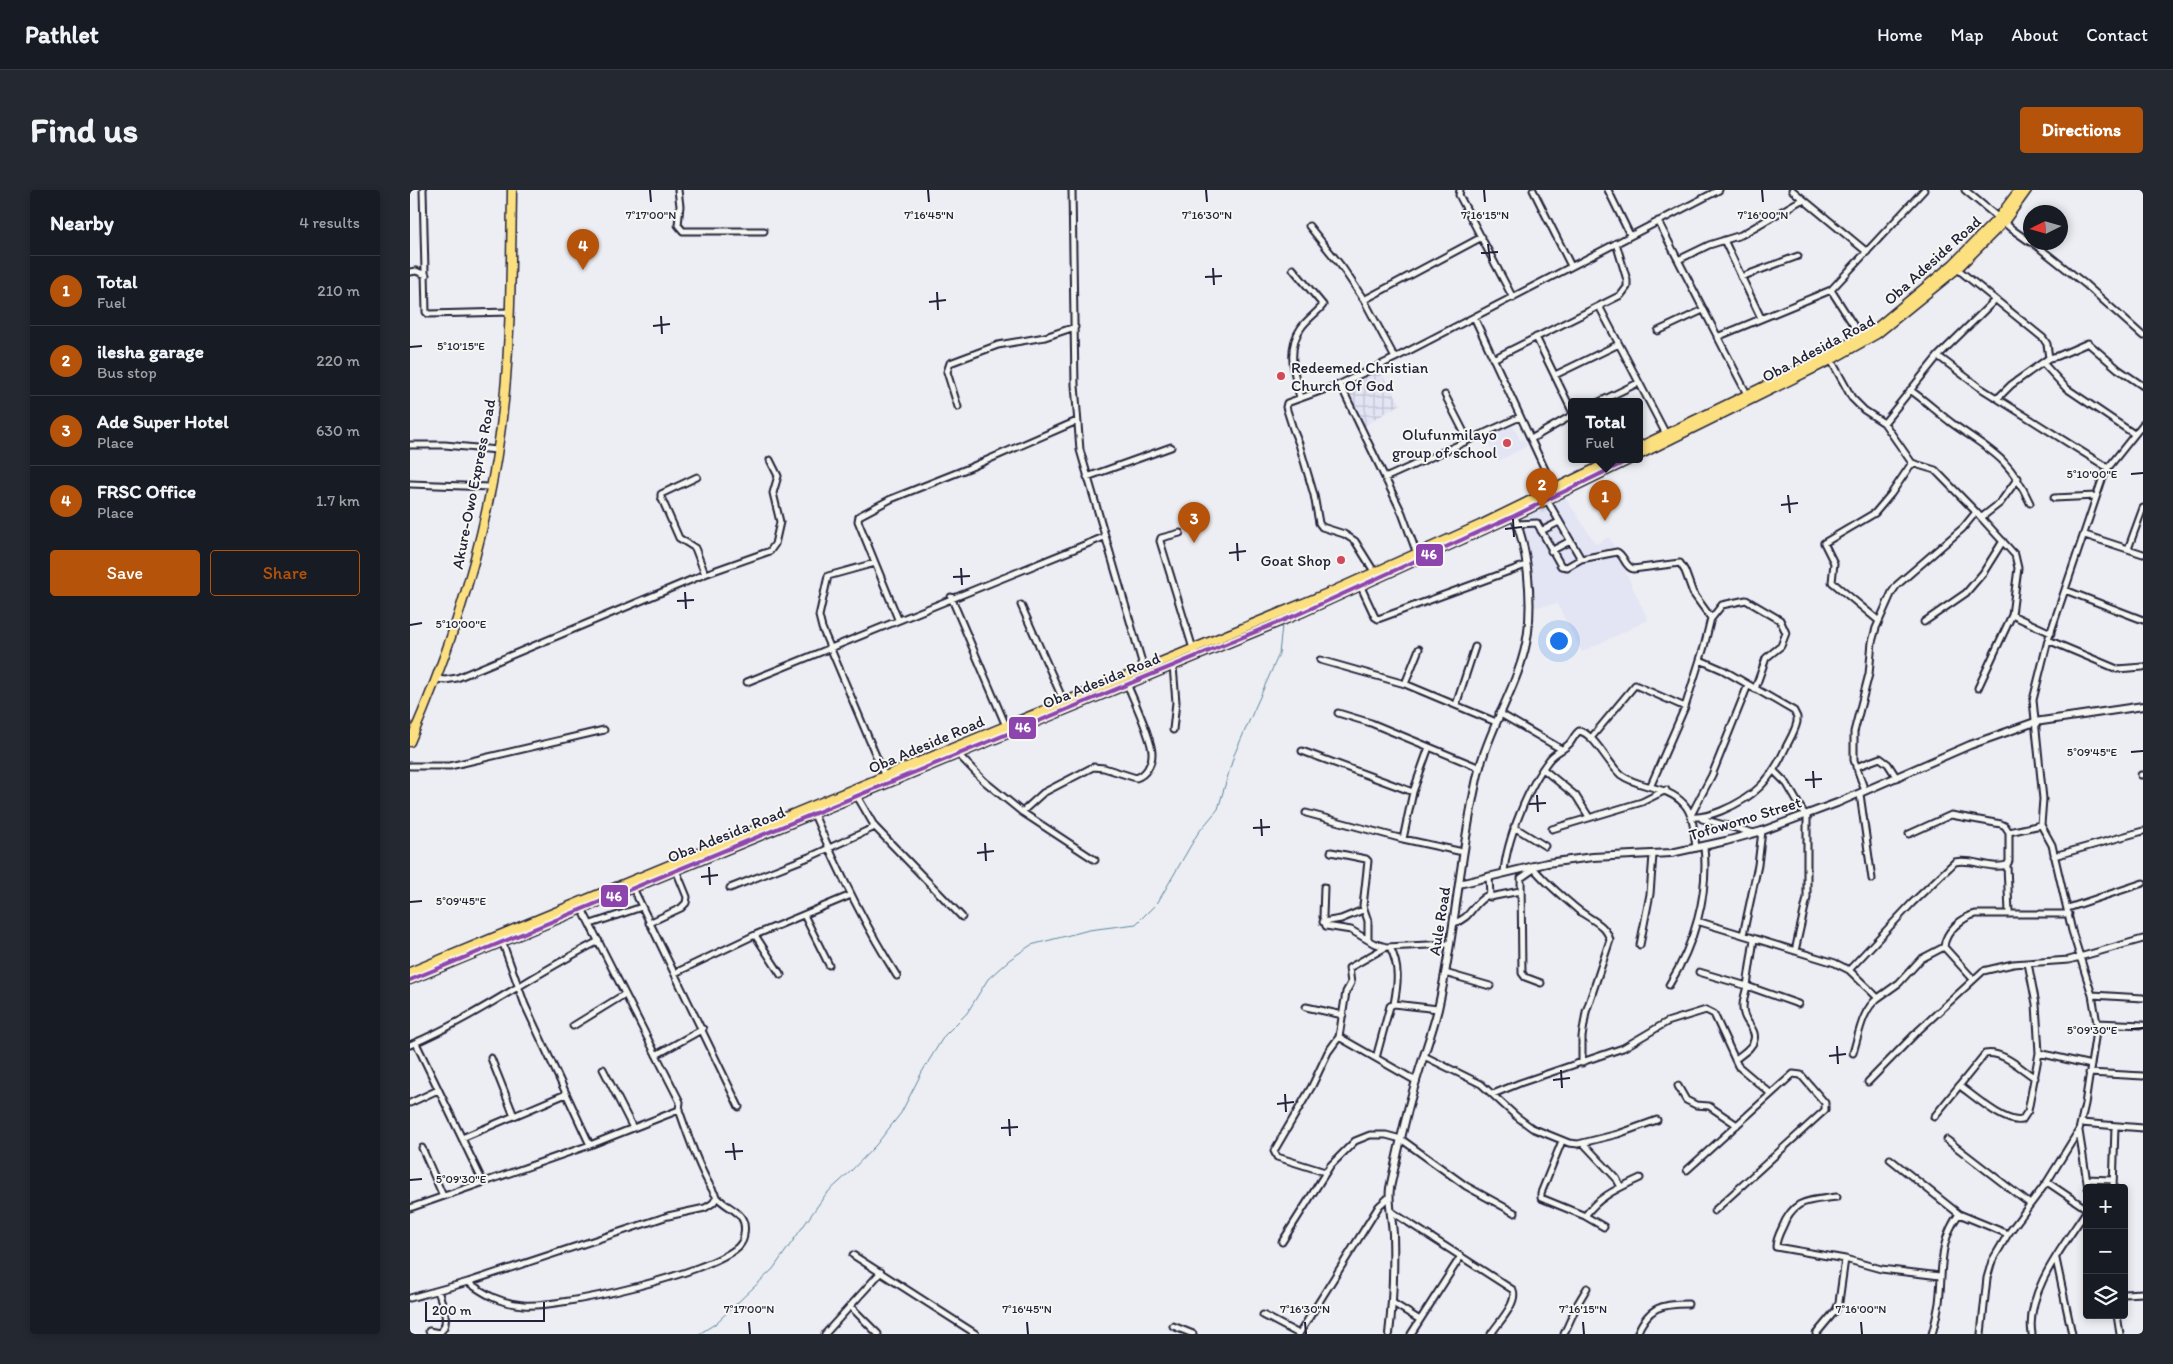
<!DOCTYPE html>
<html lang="en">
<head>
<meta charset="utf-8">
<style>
	:root { --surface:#171b24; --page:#242831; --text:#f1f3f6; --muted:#9ea1a6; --line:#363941; --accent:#b45309 }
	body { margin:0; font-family:Itim,sans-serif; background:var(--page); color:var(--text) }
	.controls { position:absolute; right:15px; bottom:15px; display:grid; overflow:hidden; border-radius:5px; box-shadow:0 2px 8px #0003 }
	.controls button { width:45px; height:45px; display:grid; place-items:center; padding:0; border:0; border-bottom:1px solid var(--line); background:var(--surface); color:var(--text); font:25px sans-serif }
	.compass { position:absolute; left:1613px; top:15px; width:45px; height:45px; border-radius:50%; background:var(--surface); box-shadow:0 2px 8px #0003; rotate:265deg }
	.scale { position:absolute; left:15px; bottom:12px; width:120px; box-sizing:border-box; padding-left:5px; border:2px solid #22223b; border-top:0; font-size:14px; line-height:18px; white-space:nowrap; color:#22223b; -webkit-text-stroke:4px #f6f6f2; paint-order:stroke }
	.you { position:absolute; left:1148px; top:450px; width:18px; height:18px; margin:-12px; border:4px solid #fff; border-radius:50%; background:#1a73e8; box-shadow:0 0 0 8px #1a73e833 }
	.badge { display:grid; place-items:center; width:32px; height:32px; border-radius:50%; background:var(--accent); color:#fff; font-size:16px; font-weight:700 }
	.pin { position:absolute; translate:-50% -41px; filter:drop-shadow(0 1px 2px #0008) }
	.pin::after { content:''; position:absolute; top:26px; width:18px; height:15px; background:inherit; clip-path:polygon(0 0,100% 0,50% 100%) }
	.popup { position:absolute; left:1158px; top:208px; width:75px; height:65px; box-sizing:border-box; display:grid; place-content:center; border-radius:5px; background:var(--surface); filter:drop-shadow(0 1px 4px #0005); font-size:16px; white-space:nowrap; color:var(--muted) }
	.popup b { font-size:19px; color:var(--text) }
	.popup::after { content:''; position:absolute; left:50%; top:100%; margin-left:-10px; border:10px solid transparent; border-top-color:var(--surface) }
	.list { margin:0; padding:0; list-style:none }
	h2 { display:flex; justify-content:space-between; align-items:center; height:65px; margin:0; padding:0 20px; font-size:21px }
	h2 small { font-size:16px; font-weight:400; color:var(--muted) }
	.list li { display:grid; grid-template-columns:32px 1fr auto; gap:15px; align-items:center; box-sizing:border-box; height:70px; padding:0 20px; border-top:1px solid var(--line) }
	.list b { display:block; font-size:19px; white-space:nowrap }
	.list p { margin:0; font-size:16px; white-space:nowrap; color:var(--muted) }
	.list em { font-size:16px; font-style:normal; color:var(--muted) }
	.actions { display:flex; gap:10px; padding:15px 20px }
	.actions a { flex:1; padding:11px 0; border:1px solid var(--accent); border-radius:5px; text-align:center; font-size:18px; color:var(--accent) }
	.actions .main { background:var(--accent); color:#fff }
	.icon { flex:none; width:28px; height:28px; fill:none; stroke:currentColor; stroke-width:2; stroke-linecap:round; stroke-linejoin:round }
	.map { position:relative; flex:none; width:1733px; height:1144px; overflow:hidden; border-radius:5px }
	header { display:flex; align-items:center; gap:30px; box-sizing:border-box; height:70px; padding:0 25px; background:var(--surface); border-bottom:1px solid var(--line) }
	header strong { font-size:24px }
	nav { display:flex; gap:28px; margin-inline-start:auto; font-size:18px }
	.intro { display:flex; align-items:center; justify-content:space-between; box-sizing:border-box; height:120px; padding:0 30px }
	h1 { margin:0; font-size:35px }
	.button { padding:12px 22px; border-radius:5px; background:var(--accent); color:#fff; font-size:18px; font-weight:700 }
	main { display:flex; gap:30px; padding:0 30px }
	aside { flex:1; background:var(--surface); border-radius:5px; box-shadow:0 2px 8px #0003 }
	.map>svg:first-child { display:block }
	.built { fill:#e3e4f4 }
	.industrial { fill:url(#industrial-grid) }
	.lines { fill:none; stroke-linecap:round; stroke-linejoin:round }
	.stream { stroke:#5a869e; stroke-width:1 }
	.minor-casing { stroke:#22223b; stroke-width:9 }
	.tertiary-casing { stroke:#22223b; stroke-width:10 }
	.primary-casing { stroke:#22223b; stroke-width:11 }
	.trunk-casing { stroke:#22223b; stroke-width:11 }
	.minor { stroke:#f6f6f2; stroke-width:5 }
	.tertiary { stroke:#f6f6f2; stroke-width:6 }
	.primary { stroke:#fce080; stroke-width:8 }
	.trunk { stroke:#fce080; stroke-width:8 }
	.bus-1-casing { stroke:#f6f6f2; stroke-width:8 }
	.bus-1 { stroke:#8e44ad; stroke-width:4 }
	.ticks { fill:none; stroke:#22223b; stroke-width:2 }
	.poi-dot { fill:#d1495b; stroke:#f6f6f2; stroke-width:2 }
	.labels { text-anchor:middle; stroke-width:4; stroke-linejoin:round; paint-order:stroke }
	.street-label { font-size:16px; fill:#22223b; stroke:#f6f6f2 }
	.poi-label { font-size:16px; fill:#22223b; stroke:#f6f6f2; text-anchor:end }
	.ticks-label { font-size:12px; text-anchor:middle; fill:#22223b; stroke:#f6f6f2; stroke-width:4; stroke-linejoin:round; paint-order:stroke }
	.line-badge { stroke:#f6f6f2; stroke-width:2 }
	.badge-label { font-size:14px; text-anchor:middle; font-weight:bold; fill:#fff }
</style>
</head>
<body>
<header>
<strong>Pathlet</strong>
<nav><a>Home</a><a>Map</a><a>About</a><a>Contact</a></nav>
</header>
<div class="intro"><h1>Find us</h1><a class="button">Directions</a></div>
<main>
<aside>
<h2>Nearby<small>4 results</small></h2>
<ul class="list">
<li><span class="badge">1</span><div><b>Total</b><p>Fuel</p></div><em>210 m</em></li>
<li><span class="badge">2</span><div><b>ilesha garage</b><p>Bus stop</p></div><em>220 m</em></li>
<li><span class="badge">3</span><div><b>Ade Super Hotel</b><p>Place</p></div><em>630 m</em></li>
<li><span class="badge">4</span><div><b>FRSC Office</b><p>Place</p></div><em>1.7 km</em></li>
</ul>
<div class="actions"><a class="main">Save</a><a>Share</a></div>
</aside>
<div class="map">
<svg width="1733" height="1144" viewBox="0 0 1733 1144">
	<defs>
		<pattern id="industrial-grid" width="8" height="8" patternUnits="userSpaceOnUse" patternTransform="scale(1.25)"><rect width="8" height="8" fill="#e3e4f4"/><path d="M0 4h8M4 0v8" fill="none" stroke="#c2c3d2"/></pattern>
	</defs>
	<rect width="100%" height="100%" fill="#edeef3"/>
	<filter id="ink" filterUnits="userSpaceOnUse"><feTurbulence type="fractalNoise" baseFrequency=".02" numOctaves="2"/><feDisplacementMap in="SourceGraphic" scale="10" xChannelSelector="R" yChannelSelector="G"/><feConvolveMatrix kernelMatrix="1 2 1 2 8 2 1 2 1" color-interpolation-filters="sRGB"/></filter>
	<g filter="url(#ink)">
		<!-- built -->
		<path class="built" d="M1103,236L1110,250L1113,249L1117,256L1088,271L1077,250L1084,248V244Z
			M1154,306L1186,354L1199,347L1238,430L1172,462L1147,414L1125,417L1122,381L1112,329Z"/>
		<!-- industrial -->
		<path class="industrial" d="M968,179L991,214L954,236L936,197Z"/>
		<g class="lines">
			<!-- stream -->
			<path class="stream" d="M289,1144L305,1134L363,1079L416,1004L440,982L466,955L491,923L512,882L534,846L557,823L578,789L599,770L621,755L679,740L726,734L748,712L788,643L808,619L824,565L869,464L872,436"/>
			<defs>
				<path id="minor" d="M13,0L16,122L18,124L100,122
					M268,0L270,16L268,35L273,41H354
					M662,0L665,195L670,260L734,479
					M1050,0L1049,5L1103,108
					M1123,0L1161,76
					M1198,0L1220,45
					M1382,0L1457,62
					M1555,0L1603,40L1620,52
					M1248,31L1337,204
					M899,36L932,77L954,110L985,168
					M1314,50L1351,128
					M1622,52L1675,94L1733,146
					M1268,70L1299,55L1331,45L1393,9
					M1545,77L1633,148L1637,154L1639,168
					M883,79L913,115C907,123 897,129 891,138C876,159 885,186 890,208
					M0,82L6,81L16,85
					M1331,87L1388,66
					M1421,100L1451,147
					M954,110L1072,47
					M1189,116L1256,244
					M1064,127L1144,299
					M1248,141L1293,120
					M1126,147L1161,219
					M1307,147L1421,100L1514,0
					M1528,166L1569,197L1698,278
					M1083,169L1211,105L1217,97V90L1206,53
					M1421,170L1442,208L1454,220L1474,233L1502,273L1525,280L1566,322L1605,365L1608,378L1602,425L1568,498
					M1633,173L1656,198L1724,244
					M1145,185L1209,154
					M930,194L992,323L1007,364
					M1500,200C1515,210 1528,223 1543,234C1581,261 1599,267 1620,313
					M1035,205L1058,250
					M1588,208L1601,195L1639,168L1648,166L1678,153L1708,179L1733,196
					M1189,212L1228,193
					M548,217L537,182L540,173L588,155L635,147L665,137
					M1474,233L1528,166L1585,110
					M1121,249L1161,226
					M0,255H35L87,260
					M287,287L251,304V307L269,348L285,358L295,384
					M677,287L761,257
					M975,288L1110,227
					M0,294L80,297
					M1644,308L1686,306
					M1137,310L1171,369L1207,362C1215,366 1214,376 1223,379L1270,373L1275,381L1283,403L1301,428L1294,457L1275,517L1241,595
					M1572,327L1590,313L1608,288
					M1108,334L1127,333L1151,376L1157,377L1171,369
					M1131,341L1149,332
					M770,343L751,348L750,351L784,462
					M1675,345L1733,364
					M1718,359L1733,318
					M1141,361L1160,351
					M465,373L418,386L409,426L412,438L475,587
					M965,383L945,351L934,344L912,337L909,333L904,305L889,254L883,239L876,217L877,213L930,194L985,168L1309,0
					M951,397L965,427L968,429L1116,375
					M1655,400L1733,430
					M541,407L596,536
					M611,415L654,512
					M1602,425L1641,443
					M488,429L448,331L449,326L481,309L559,278L667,231
					M1301,429L1312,415L1336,410L1370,430L1376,443L1371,456L1356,468L1345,499
					M1469,431L1422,392L1424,373L1414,353L1465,323L1481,304L1502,273
					M1514,432L1556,403L1573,383L1593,351
					M1638,450L1707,479L1733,477
					M910,470L995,494L1086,532
					M27,489L35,490L47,488L295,384L360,361L365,354L370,332L363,303L368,286L360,270
					M337,492L694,347
					M995,494L1009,459
					M1046,515L1065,457
					M928,523L961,533L1070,578
					M1089,523L1151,559
					M763,540L766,512L763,476
					M1181,548L1225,495L1275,517
					M892,561L1003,602
					M547,563L574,591L612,622L685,670
					M0,576H40L194,540
					M1446,577L1470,568L1478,574L1487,588
					M1133,579L1166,606L1179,627
					M1364,581L1377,594L1395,625
					M1731,585H1733
					M1455,601L1444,570V542L1459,484L1462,452L1466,438L1482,402L1487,395L1553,338L1566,322
					M1450,604L1462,689
					M447,606L465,637L552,727
					M403,622C427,678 454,734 487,786
					M612,622L633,603L683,577L694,578L726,588C736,585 742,574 742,564C743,551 723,508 717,494
					M896,623L993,649L1053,662
					M1281,625L1302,585L1338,495
					M1281,627C1292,628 1301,625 1311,621C1345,607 1361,590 1376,557C1380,549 1385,541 1387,532V527L1384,521L1313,480L1290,470
					M1292,629L1344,643
					M1104,637L1135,656
					M1142,639L1232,612L1256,600
					M1499,644L1541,625L1591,634L1595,636L1599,642
					M993,649L1003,602L1019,557
					M921,662L956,669L958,671L953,716L958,731V750
					M1644,666L1733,641
					M1597,675L1599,723
					M1122,676C1134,692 1152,706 1167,719C1179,729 1196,734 1200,750L1176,822L1172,847V873
					M1124,679L1111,688L1112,783L1115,787L1131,793
					M1094,683C1096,651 1119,595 1139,570C1145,562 1154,560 1160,553C1163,549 1165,544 1169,541C1184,543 1198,574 1211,585C1230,599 1257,595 1274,614C1284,625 1284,643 1286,658
					M1079,686L1080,707L1110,701
					M914,697L913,727L916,736L941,740L963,753L976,757L1040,754
					M223,698L329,917
					M320,698L404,665L465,637
					M1658,718L1733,693
					M394,725L419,775
					M1287,731L1425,773L1439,780L1468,808L1489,793L1511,769L1534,757C1535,742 1552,727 1566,724H1659
					M913,732L931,729L953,720
					M239,733L271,718L276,713L277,707L266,680
					M1044,733C1062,728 1061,714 1078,705
					M181,734L232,717
					M345,745L371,785
					M1333,745L1348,675L1352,641
					M1344,749L1337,796L1388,814
					M92,751L115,815L180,955
					M1230,755L1240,704L1243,665
					M1534,757L1563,789
					M1385,761L1397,708V624
					M1618,773L1626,814L1629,863
					M1439,780L1502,713L1545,672C1563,668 1579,680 1597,675L1599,671V642L1631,635
					M1289,782L1337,796C1335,805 1331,815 1334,824C1336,833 1347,840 1344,850C1342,859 1331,864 1325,870
					M265,783L345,745L441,705
					M1035,783L1080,796
					M1259,795C1284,755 1299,705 1294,657
					M1682,805L1733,808
					M984,814L1028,819
					M896,817L933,825
					M1687,833L1733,835
					M163,836L215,804
					M929,847L1006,891
					M6,853L73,992
					M0,855C66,827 125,783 189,751
					M1443,863C1449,844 1452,820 1468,808
					M246,865L293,839
					M1014,866L1071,894L1106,926L1122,938L1159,953L1168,954L1208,944L1247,930
					M81,868L104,926
					M966,868L980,816L984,814C988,793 990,777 980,757
					M193,879L223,938
					M1679,883L1733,886
					M1458,892L1509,840L1573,781L1603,774L1659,770L1733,749
					M1268,896L1276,910L1286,915L1299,916L1327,935
					M1550,896C1564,906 1595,934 1612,930L1618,921L1629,863L1681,875
					M1083,904L1110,893L1213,858L1257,832L1296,820L1304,824L1328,876L1360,903
					M0,913L28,900
					M1524,927L1575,864C1592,860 1611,879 1625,888
					M1671,933L1733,938
					M1669,941L1678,998
					M52,948L156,904
					M1537,950L1620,1014
					M1152,951L1131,1003V1008L1175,1026L1194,1037
					M1173,953L1206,988L1211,997
					M12,958L33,1006
					M1480,969L1549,1024L1598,1044
					M1277,980L1383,884L1391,885L1415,913V920L1304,1021
					M915,982L867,967L864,961L902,896L918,862L929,847L936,802L941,793L939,778L976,757
					M1677,989L1702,990
					M1637,992L1677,1019
					M1703,998L1705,937
					M1427,1007C1398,1011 1384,1008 1372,1038C1369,1044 1366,1050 1366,1057L1435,1069L1471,1079L1530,1086
					M0,1018L180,955L269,920
					M982,1022L1103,1100C1108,1113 1088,1133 1081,1144
					M1175,1026C1189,1006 1209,998 1230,988
					M872,1052L920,976L945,951L960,945H976L991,949L1056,996L1105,1023
					M443,1065L566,1144
					M1646,1069L1662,1144
					M58,1092C76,1105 90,1113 113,1115C153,1118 298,1084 328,1057C331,1054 334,1049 334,1044C338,1021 318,1020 307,1007C304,1004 302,998 299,994C286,971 278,945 269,920L270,912L172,719
					M1714,1104L1733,1103
					M0,1108L58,1092L258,1026L295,1018L303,1013L307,1007
					M983,1113L1010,1130
					M440,1116L468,1144
					M853,1125L889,1144
					M1707,1125L1710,1144
					M763,1136L783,1144
					M19,1141L29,1143C42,1134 32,1114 28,1101
					M415,1144L471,1082
					M889,1144L969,1016L979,1007
					M1001,1144L1051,1066
					M1154,1144L1168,1113L1177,1098
					M1227,1144C1238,1117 1251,1114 1278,1114
					M1406,1144L1426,1120L1429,1112L1435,1069
					M1522,1144C1525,1134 1527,1124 1529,1113C1533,1081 1528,1052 1549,1024
					M1571,1144L1577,1088L1582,1071L1598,1044L1637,992L1669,940L1675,914L1685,848L1687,833L1682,805L1662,741L1642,655L1631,635L1633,609L1623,510L1638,450L1692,290L1698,278L1733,234
					M1622,1144C1615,1102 1655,1054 1677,1020"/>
				<path id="tertiary" d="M1049,694L1137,673L1183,667L1261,663L1316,651L1352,641L1427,613L1560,555L1625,532L1733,516
					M979,1144C983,1110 984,1078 983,1044C982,1028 978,1013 980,998C988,962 995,926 1006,891C1013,867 1022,843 1028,819C1046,740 1050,659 1069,580C1081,533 1112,490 1118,442C1122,408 1118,358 1104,326"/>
				<path id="primary" d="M1229,257L1402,173L1465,139L1543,74L1589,27L1609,0
					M1229,265L1421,170L1467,144L1547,79L1594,32L1617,0
					M0,782L925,400L1070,335L1203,270
					M0,790L891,423L1104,326L1219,270"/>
				<path id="trunk" d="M0,552C47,445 82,329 94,211C101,141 101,70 102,0"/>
			</defs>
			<!-- minor casing -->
			<use href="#minor" class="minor-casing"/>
			<!-- tertiary casing -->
			<use href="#tertiary" class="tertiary-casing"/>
			<!-- primary casing -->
			<use href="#primary" class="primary-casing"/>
			<!-- trunk casing -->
			<use href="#trunk" class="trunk-casing"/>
			<!-- minor -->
			<use href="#minor" class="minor"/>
			<!-- tertiary -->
			<use href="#tertiary" class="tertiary"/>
			<!-- primary -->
			<use href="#primary" class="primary"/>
			<!-- trunk -->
			<use href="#trunk" class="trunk"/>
			<defs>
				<path id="bus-1" d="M0,790L891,423L1104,326L1219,270"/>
			</defs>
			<!-- bus-1 casing -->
			<use href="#bus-1" class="bus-1-casing"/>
			<!-- bus-1 -->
			<use href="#bus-1" class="bus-1"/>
		</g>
	</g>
	<!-- ticks -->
	<path class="ticks" d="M240,0L241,12M518,0L519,12M796,0L797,12M1074,0L1075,12M1352,0L1353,12M1078,54L1080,71M1071,63L1088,62M803,78L804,95M795,87L812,86M527,102L528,120M519,112L536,110M251,126L252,144M243,136L260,134M0,157L12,156M1721,284L1733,283M1378,305L1380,323M1371,315L1388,313M1103,329L1104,347M1095,339L1112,337M827,353L828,371M819,363L836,361M551,378L552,395M543,387L560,386M275,402L276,419M267,411L284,410M0,435L12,433M1721,562L1733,561M1403,581L1404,598M1395,590L1412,589M1127,605L1128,622M1119,614L1136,613M851,629L852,646M843,638L860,637M575,653L576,671M567,663L584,661M299,677L300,695M291,687L308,685M0,712L12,711M1721,839L1733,838M1427,856L1428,874M1419,866L1436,864M1151,880L1152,898M1143,890L1160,888M875,904L876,922M867,914L884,912M599,929L600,946M591,938L608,937M323,953L325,970M315,962L333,961M0,990L12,989M339,1132L340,1144M617,1132L618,1144M895,1132L896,1144M1173,1132L1174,1144M1451,1132L1452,1144"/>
	<!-- markers -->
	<g class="poi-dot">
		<circle cx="871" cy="186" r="5"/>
		<circle cx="1097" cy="253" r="5"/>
		<circle cx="931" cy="370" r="5"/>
	</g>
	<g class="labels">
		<!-- street labels -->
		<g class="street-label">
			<text transform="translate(1522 70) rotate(-42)" y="6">Oba Adeside Road</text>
			<text transform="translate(1408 158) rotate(-28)" y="6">Oba Adesida Road</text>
			<text transform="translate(63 294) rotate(-79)" y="6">Akure-Owo Express Road</text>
			<text transform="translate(691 490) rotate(-22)" y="6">Oba Adesida Road</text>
			<text transform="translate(516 554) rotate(-23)" y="6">Oba Adeside Road</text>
			<text transform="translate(1335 628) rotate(-17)" y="6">Tofowomo Street</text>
			<text transform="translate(316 644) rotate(-22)" y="6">Oba Adesida Road</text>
			<text transform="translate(1029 731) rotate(-81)" y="6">Aule Road</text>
		</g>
		<!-- poi labels -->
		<g class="poi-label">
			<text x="881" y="183" text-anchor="start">Redeemed Christian<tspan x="881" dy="18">Church Of God</tspan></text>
			<text x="1087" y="250">Olufunmilayo<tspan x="1087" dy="18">group of school</tspan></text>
			<text x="921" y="376">Goat Shop</text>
		</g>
	</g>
	<g class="ticks-label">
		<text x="241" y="29">7°17'00"N</text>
		<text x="519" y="29">7°16'45"N</text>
		<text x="797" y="29">7°16'30"N</text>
		<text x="1075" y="29">7°16'15"N</text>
		<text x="1353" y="29">7°16'00"N</text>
		<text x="51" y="160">5°10'15"E</text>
		<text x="1682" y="288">5°10'00"E</text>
		<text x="51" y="438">5°10'00"E</text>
		<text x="1682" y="566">5°09'45"E</text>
		<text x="51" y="715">5°09'45"E</text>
		<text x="1682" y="844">5°09'30"E</text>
		<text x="51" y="993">5°09'30"E</text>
		<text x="339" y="1123">7°17'00"N</text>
		<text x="617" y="1123">7°16'45"N</text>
		<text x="895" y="1123">7°16'30"N</text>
		<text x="1173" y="1123">7°16'15"N</text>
		<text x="1451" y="1123">7°16'00"N</text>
	</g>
	<g class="line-badge">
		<rect x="1005" y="353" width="29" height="24" rx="5" fill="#8e44ad"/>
		<rect x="598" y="526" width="29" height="24" rx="5" fill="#8e44ad"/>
		<rect x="190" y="694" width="29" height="24" rx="5" fill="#8e44ad"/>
	</g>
	<g class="badge-label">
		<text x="1019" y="369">46</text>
		<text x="613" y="542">46</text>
		<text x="204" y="711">46</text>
	</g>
</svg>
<div class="controls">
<button>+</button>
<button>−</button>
<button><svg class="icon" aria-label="layers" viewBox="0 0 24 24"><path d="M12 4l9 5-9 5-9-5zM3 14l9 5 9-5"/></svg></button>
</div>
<svg class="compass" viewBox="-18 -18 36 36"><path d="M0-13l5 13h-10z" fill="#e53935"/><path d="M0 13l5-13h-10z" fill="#9ea1a6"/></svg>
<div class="scale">200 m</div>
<div class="you"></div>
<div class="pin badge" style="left:1195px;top:331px">1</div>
<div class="popup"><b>Total</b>Fuel</div>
<div class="pin badge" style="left:1132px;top:319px">2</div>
<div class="pin badge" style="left:784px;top:353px">3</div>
<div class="pin badge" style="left:173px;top:80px">4</div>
</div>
</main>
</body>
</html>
